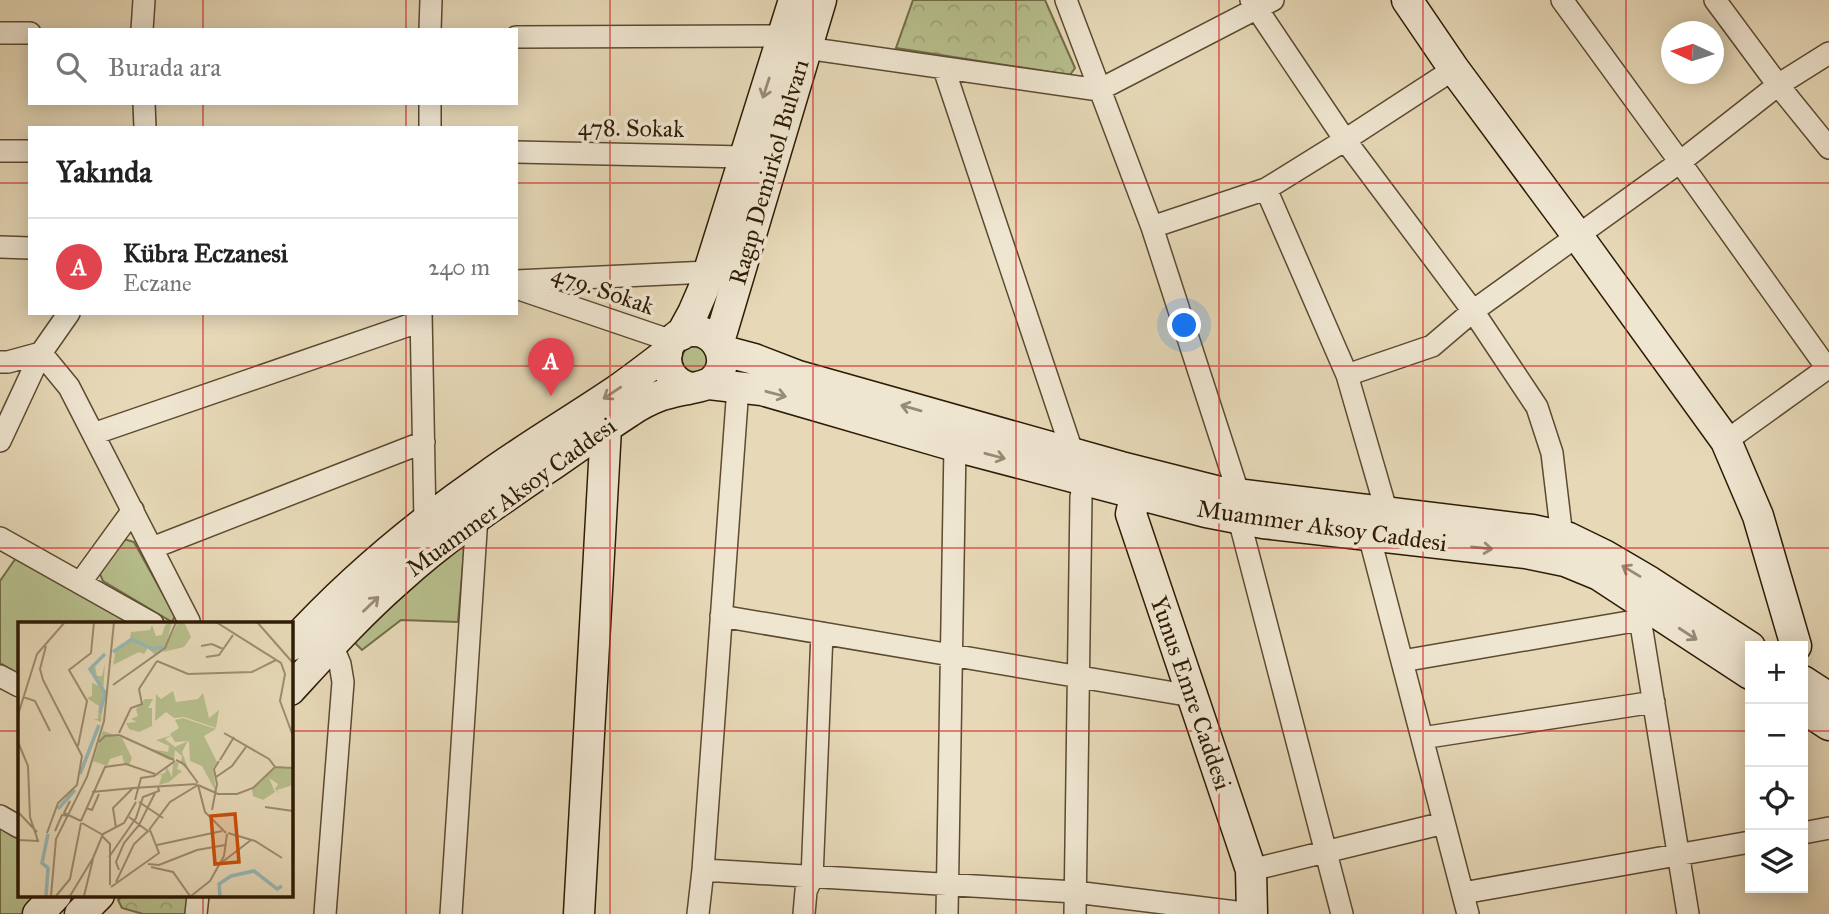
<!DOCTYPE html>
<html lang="tr">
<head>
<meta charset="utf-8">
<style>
	:root { --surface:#fff; --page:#f2f2f2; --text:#222; --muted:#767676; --line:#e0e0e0; --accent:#8f2418 }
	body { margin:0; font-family:"IM FELL Great Primer",serif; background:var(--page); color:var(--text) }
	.controls { position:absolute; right:21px; bottom:21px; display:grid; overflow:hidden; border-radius:0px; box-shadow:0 4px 18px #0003 }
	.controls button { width:63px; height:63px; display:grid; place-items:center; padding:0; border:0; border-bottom:2px solid var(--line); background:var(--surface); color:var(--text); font:35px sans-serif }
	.compass { position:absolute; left:1661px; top:21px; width:63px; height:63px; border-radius:50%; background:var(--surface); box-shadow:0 4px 18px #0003; rotate:274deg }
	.you { position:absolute; left:1185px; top:326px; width:24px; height:24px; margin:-18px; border:5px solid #fff; border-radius:50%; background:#1a73e8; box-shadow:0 0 0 10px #1a73e833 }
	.badge { display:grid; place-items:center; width:46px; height:46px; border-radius:50%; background:var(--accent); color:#fff; font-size:23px; font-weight:700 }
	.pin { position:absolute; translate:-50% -58px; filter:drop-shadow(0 2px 4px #0008) }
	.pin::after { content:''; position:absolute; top:37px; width:24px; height:21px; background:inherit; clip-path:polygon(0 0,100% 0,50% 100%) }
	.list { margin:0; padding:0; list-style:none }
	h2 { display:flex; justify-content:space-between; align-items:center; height:91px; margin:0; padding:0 28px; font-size:30px }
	h2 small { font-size:23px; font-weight:400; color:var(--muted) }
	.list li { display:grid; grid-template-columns:46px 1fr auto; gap:21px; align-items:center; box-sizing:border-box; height:98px; padding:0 28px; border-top:2px solid var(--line) }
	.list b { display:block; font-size:26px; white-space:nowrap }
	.list p { margin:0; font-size:23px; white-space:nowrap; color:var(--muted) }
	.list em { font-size:23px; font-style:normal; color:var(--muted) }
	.icon { flex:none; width:38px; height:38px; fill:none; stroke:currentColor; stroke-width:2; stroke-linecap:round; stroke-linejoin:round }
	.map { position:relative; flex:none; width:1829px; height:914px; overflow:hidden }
	.search { position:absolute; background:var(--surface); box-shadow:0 4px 18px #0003; left:28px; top:28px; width:490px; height:77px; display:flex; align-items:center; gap:18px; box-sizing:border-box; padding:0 24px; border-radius:0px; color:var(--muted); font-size:26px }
	.panel { position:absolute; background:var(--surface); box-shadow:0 4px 18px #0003; left:28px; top:126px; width:490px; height:189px; border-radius:0px }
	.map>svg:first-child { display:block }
	.grass { fill:#b7bf8d; stroke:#726d48; stroke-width:2 }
	.park { fill:url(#park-crowns); stroke:#726d48; stroke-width:2 }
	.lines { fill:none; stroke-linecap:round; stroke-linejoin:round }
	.street-casing { stroke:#5c4a31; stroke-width:24 }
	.secondary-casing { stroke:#2e1b04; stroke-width:33 }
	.street { stroke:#efe6d1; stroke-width:21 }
	.secondary { stroke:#efe6d1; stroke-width:30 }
	.oneway { stroke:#988b75 }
	.grid { fill:none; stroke:#d62828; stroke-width:2; stroke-opacity:0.55 }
	.labels { text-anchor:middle; stroke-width:7; stroke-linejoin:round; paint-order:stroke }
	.street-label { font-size:24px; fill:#2e1b04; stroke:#efe6d1 }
	.inset-river { fill:none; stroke:#98b9b6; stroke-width:3.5 }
	.inset-road { fill:none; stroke:#9d8d70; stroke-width:2 }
	.view { fill:#cc500b; fill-opacity:0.15; stroke:#cc500b; stroke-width:3.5 }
	.inset-edge { fill:none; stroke:#2e1b04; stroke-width:3.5 }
</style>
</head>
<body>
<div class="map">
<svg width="1829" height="914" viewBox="0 0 1829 914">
	<defs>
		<pattern id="park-crowns" width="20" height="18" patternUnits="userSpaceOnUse" patternTransform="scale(1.75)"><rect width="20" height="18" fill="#b7bf8d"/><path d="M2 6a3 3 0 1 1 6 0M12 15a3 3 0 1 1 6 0" fill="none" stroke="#9ea478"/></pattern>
	</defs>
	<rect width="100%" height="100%" fill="#e7d9b8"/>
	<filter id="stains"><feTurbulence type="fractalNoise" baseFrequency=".00286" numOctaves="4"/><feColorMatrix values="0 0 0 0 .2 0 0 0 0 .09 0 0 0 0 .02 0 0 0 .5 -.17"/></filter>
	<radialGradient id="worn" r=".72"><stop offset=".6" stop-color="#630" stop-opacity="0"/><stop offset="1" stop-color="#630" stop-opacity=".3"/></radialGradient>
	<!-- grass -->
	<path class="grass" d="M682 359a13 13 0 1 1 26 0a13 13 0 1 1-26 0Z
		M124,539L134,542L175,616L172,622L103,581L99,572Z
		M458,543L464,551L458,622L401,620L362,650L351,639Z
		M18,555L139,623L19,624V674L0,663V581Z
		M0,824L19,835V895H41L23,914H0Z"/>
	<!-- park -->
	<path class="park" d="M913,0H1045L1075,68L1070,75L896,48Z
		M124,895H188L187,914H143L122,908L118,900Z"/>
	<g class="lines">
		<defs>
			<path id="street" d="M1066,0L1152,227L1239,495
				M1251,0L1345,140L1473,311L1537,407L1552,453L1562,537
				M1562,0L1680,162L1827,368
				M1715,0L1778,85L1829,148
				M142,30L144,0
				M430,30L431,0
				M0,33H30
				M516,37L783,36
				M806,48L1099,90L1273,0
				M944,69L1073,454
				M144,103L145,128
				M430,128V103
				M0,151H30
				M516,152L744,157
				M1266,189L1347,375L1387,513
				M1152,227L1266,189L1345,140L1454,69
				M0,247L30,248
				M516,281L708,272
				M516,288L672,341
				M421,313L425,521
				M0,362H8L41,353L69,313
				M1347,375L1432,346L1473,311L1680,162L1778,85L1829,53
				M93,434L421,321
				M0,441L41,353L69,387L189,621L188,624
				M1726,441L1829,367
				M1239,519L1342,914
				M1369,535L1468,914
				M0,538L153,624
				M152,548L424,442
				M80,583L133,510
				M1637,600L1688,914
				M721,616L1192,696
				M1402,661L1640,620
				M0,676L19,686
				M1422,738L1654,702
				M0,816L19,827
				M1803,833L1829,828
				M703,870L1075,892L1252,914
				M1251,870L1444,823
				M1463,893L1750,842
				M196,914L198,895
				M325,914L343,682L340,664L332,645
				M451,914L477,516
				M698,914L703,870L738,387
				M804,914L806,891L812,878L822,633
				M947,914L955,446
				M1075,914L1081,497L1084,480"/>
			<path id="secondary" d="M1407,0L1454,69L1577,235L1726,441L1758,516L1796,646
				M681,335L693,313L703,290L794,0
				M718,345L821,0
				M720,350L754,359L798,376L1121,467L1220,492L1532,530L1569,538L1604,555L1650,582L1750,647
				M709,384L762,390L955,446L1206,512L1263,523L1526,553L1565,561L1599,575L1750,674
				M1140,476L1131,514L1251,870L1252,914
				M290,646C349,581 415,526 487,476C529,446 573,420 616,391C633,379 650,366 667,353
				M1803,681L1829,698
				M290,690C325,652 359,614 398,580C444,538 495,504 546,469C574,450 601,430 629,412C639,405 651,399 662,395C670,393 679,390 688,389C702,386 716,385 721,368C726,351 713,331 694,331C660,331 655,378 690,388
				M1803,708L1829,725
				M38,914L56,895
				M80,914L99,895
				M579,914L606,428"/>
		</defs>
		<!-- street casing -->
		<use href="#street" class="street-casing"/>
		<!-- secondary casing -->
		<use href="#secondary" class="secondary-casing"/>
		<!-- street -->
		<use href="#street" class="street"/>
		<!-- secondary -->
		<use href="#secondary" class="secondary"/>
	</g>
	<!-- one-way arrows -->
	<defs><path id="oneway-shaft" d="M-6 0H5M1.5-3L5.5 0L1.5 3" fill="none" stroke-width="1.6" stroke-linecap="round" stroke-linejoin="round" transform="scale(1.75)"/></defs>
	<g class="oneway">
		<use href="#oneway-shaft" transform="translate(766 88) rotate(108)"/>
		<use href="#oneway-shaft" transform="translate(612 393) rotate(146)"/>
		<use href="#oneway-shaft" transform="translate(776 394) rotate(15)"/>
		<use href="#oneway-shaft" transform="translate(911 408) rotate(-164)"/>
		<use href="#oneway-shaft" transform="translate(995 456) rotate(15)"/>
		<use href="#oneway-shaft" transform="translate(1482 548) rotate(6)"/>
		<use href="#oneway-shaft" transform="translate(1631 571) rotate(-149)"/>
		<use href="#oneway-shaft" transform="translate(371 604) rotate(-44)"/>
		<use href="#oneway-shaft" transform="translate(1688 634) rotate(33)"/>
	</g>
	<!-- grid -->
	<path class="grid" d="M203,0V30M406,0V30M610,0V914M813,0V914M1016,0V914M1219,0V914M1423,0V914M1626,0V914M203,103V128M406,103V128M0,183H30M516,183H1829M203,313V624M406,313V914M0,366H1829M0,548H1829M0,731H19M290,731H1750M1803,731H1829M203,895V914"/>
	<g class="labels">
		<!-- street labels -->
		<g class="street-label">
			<text transform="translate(631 128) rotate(1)" y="8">478. Sokak</text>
			<text transform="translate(769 172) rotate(-74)" y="8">Ragıp Demirkol Bulvarı</text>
			<text transform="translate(603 290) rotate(19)" y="8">479. Sokak</text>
			<text transform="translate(511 497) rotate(-36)" y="8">Muammer Aksoy Caddesi</text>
			<text transform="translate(1322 526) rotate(8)" y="8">Muammer Aksoy Caddesi</text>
			<text transform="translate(1191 693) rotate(71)" y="8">Yunus Emre Caddesi</text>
		</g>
	</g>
	<!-- overview -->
	<g transform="translate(18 622)">
		<rect width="275" height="275" fill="#e7d9b8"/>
		<path d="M154,0L148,25L137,33L130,26L126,32L121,30L95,43L98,27L112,17L113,10L132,8L134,3L138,14L144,13L147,3ZM83,37L77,44L79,54H84L87,41L83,100L76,97H80L81,84L69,76L74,74V61L81,64L72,47ZM127,77H135L130,86H134V104L121,110L111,107L108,101L119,100L113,97L120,94L118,87ZM85,109L104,116L114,136L111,143L106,141L104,133L92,137L89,144L75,139ZM155,113L147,117L157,125L170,119L164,130L171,149L161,140L159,147L164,149L151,160L141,163L144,153L138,154L147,151L149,145L154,155L155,141L163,140L164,134L157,128L156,137L151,138L127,126L150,130L151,124L138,118ZM256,145H275V163L259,168L261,172L257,167L260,162L251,156L257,170L245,178L235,174L234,167Z" fill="#b7bf8d"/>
		<path d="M160,0H166L173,15L166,25L145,30ZM155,69L158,80L180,77L185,71L191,96L201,88L198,106L166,95L156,96L148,90L137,99L138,72L143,77Z" fill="#b7bf8d"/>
		<path d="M165,96L198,107L186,114L199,140L195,146L198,170L184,144L172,139L171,119L157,120L152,112L161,106L157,98Z" fill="#b7bf8d"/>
		<path class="inset-river" d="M95,30L114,17L134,27L145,25M82,91L87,71L72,47L87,32M62,152L81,103M40,187L57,168M28,274L30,246L24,241L30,212M202,274L201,262L213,254L236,249L259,267L264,264"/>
		<path class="inset-road" d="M198,0L263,41L267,52L262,79L275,114M239,0L275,41M28,24L22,47L25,58L64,134L59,163L40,181L29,211M183,24L194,22L205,27M188,35L201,33L215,13M139,39L170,52L234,50L258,38M95,63L147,26L158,0M5,75L17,79L32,109M0,93L19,32L47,0M101,111L113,86L124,82L121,67L139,39M206,111L251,137L257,145M101,113L156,138M0,120L10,144L12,195L20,219L0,218M81,120L87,114L101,113M60,124L69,79L51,48L73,31L76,0M158,138L166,142L180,161M202,138L216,115M198,155L214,144L228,125M180,163L200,172H219L235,166L257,145L275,146M180,163L187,190L208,211M115,166L179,162M74,170L115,166M117,178L123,156L136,154L157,139M52,179L46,191L63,199M121,180L145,196M247,185L275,189M68,186L74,188L81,172M194,188L199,162L196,147L201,139M0,190L19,210M111,195L131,210M63,199L87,145L108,142L137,152M64,201L85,213M98,206L95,186L115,166M131,208L152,180L180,163M37,209L44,193L51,194M210,211L237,219L264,236M84,214L92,222V263M139,223L204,209M91,235L118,196L125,175L141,169L140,165M75,236L85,212L106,201L118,180M203,241L233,218M130,242L141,243L179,228L207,223M133,245L155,250L172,274M101,248L98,240L106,221L121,203L137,171M192,259L206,234L209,212M98,260L116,222L130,209M93,265L141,231L132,208M33,274L38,217L69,155L86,99L96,0M38,274L52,257L63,201M52,274L75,236M66,274L75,237M173,274L192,259"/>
		<path class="view" d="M217,192L221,240L197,242L193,194Z"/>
		<rect width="275" height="275" class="inset-edge"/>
	</g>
	<rect width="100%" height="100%" filter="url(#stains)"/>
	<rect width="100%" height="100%" fill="url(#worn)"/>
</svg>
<div class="controls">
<button>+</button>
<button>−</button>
<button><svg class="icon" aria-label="locate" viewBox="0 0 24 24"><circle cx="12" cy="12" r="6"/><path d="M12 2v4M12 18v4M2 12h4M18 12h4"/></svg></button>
<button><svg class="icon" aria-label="layers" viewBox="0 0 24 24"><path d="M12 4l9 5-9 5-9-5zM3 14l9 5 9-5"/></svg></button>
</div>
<svg class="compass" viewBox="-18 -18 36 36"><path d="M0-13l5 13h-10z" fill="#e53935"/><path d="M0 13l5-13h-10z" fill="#767676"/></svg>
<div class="you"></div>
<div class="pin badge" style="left:551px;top:396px;background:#e0444e">A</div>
<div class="search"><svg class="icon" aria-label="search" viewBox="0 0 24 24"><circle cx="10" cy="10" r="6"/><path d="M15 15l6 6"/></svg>Burada ara</div>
<section class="panel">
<h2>Yakında<small></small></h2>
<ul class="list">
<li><span class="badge" style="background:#e0444e">A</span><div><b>Kübra Eczanesi</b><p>Eczane</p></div><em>240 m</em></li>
</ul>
</section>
</div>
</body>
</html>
